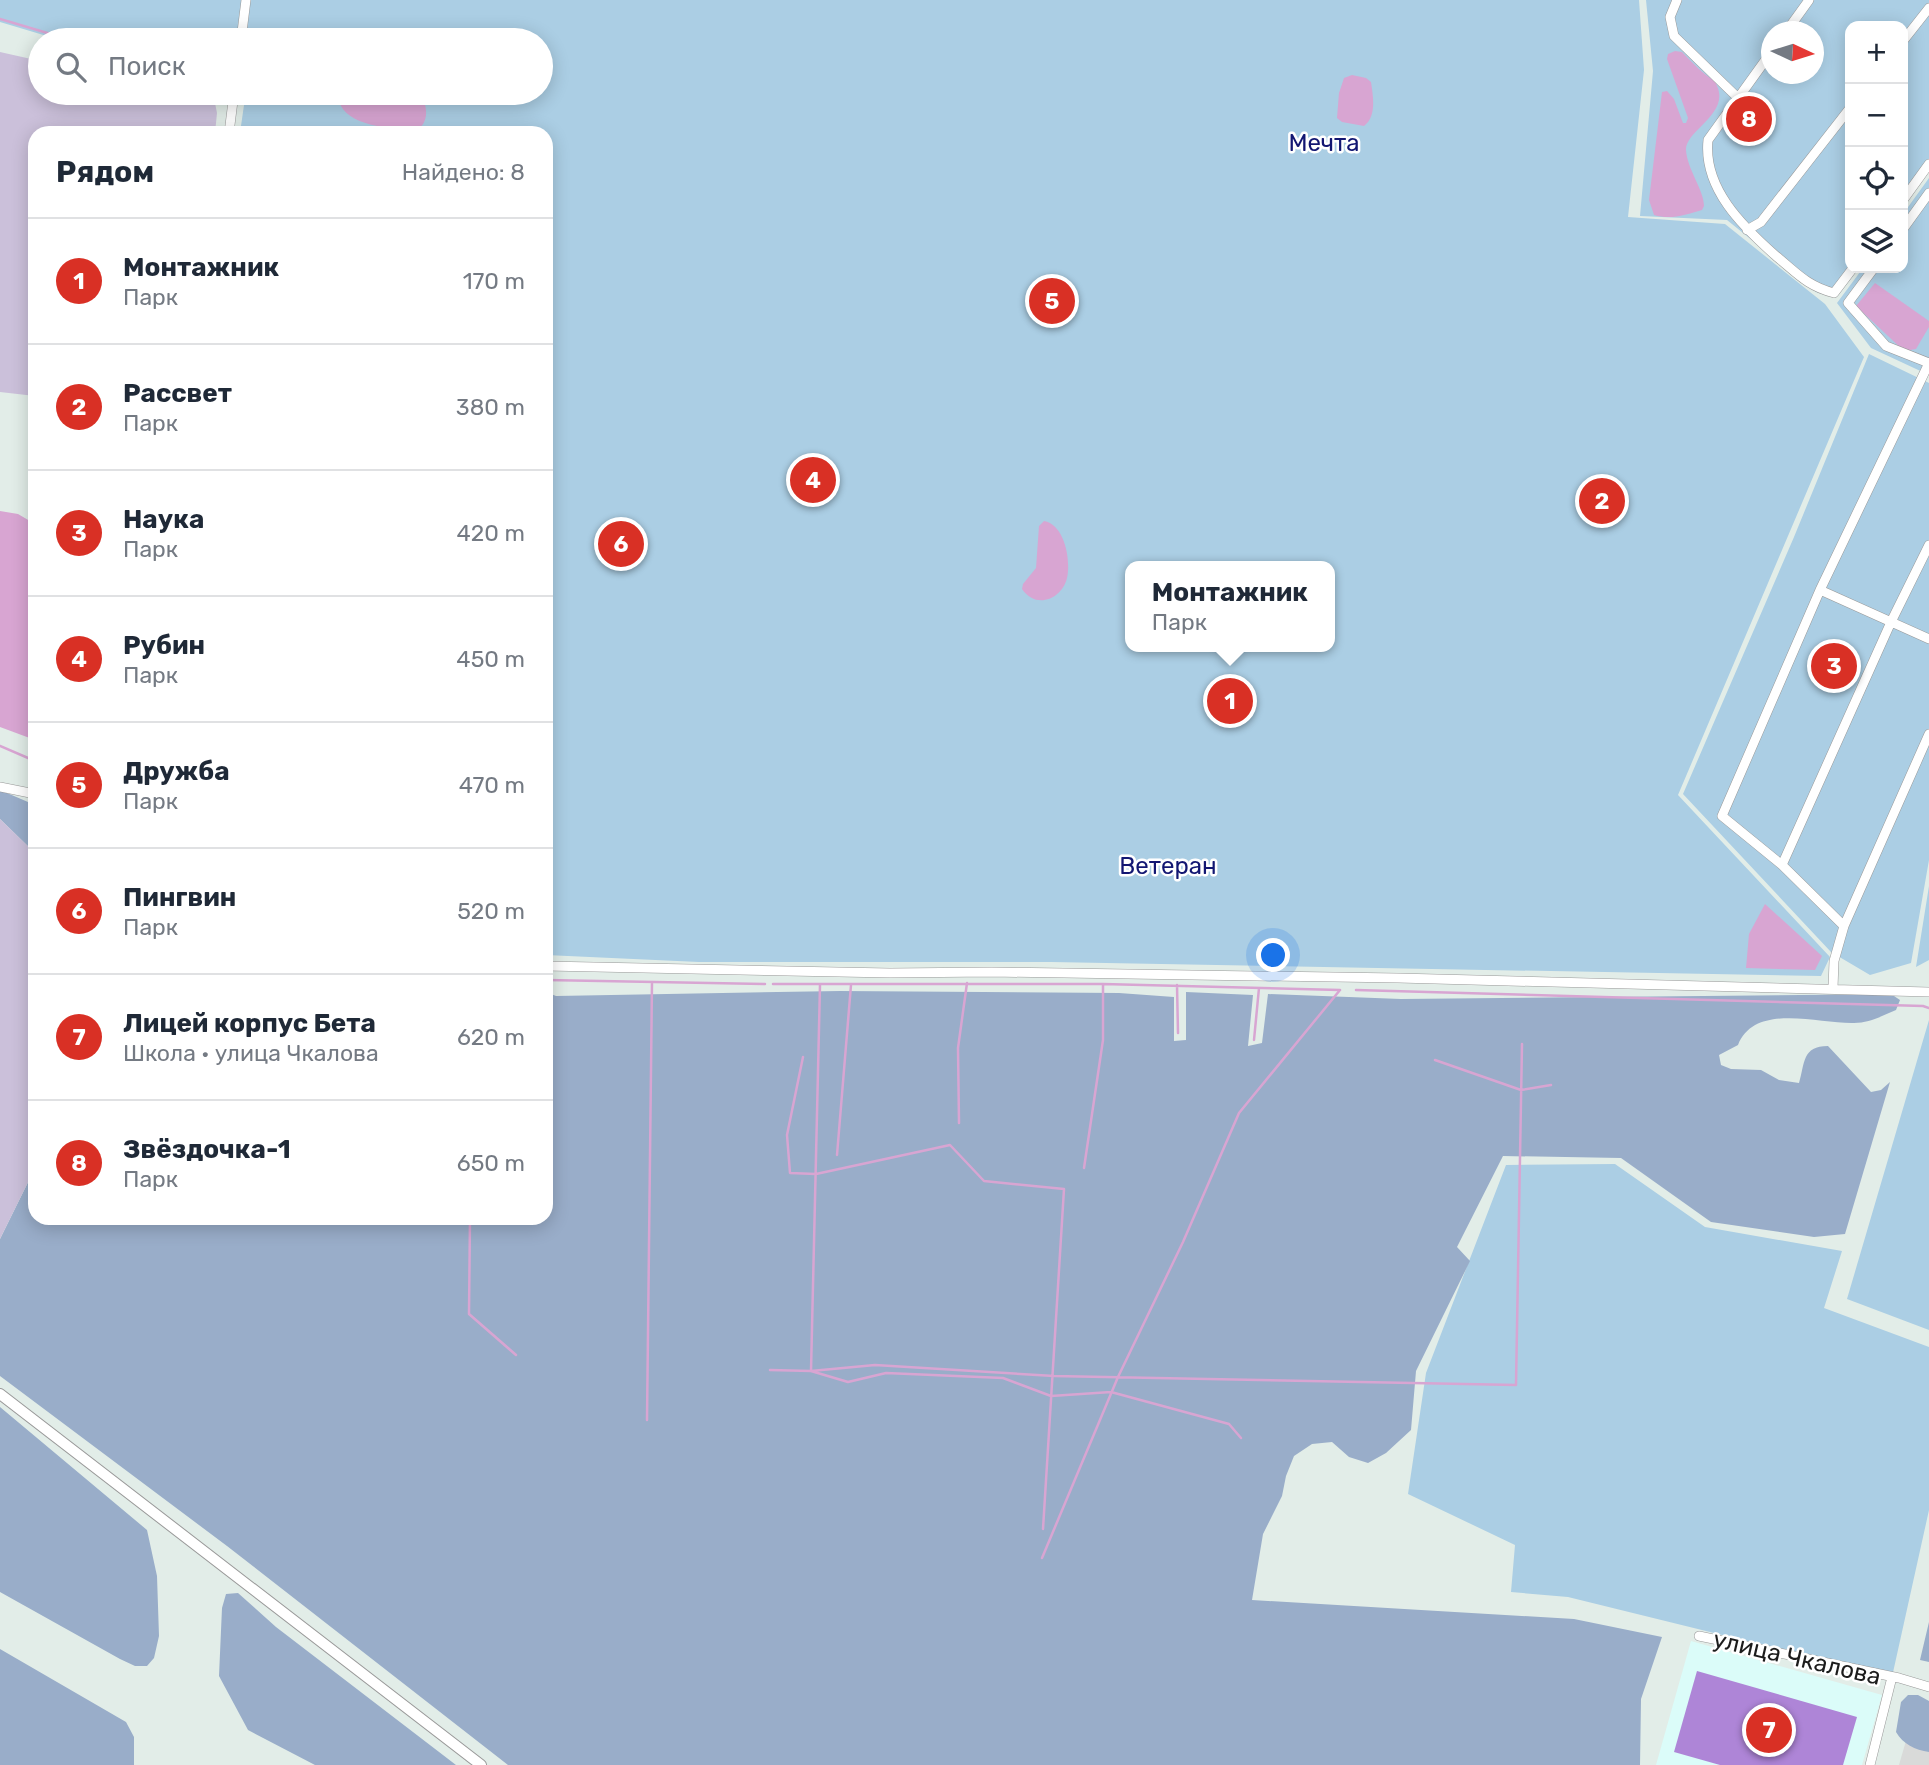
<!DOCTYPE html>
<html lang="ru">
<head>
<meta charset="utf-8">
<style>
	:root { --surface:#fff; --page:#f6f6f7; --text:#1f2937; --muted:#747a83; --line:#e0e1e3; --accent:#d93025 }
	body { margin:0; font-family:Rubik,sans-serif; background:var(--page); color:var(--text) }
	.controls { position:absolute; right:21px; top:21px; display:grid; overflow:hidden; border-radius:14px; box-shadow:0 4px 18px #0003 }
	.controls button { width:63px; height:63px; display:grid; place-items:center; padding:0; border:0; border-bottom:2px solid var(--line); background:var(--surface); color:var(--text); font:35px sans-serif }
	.compass { position:absolute; left:1761px; top:21px; width:63px; height:63px; border-radius:50%; background:var(--surface); box-shadow:0 4px 18px #0003; rotate:94deg }
	.you { position:absolute; left:1274px; top:956px; width:24px; height:24px; margin:-18px; border:5px solid #fff; border-radius:50%; background:#1a73e8; box-shadow:0 0 0 10px #1a73e833 }
	.badge { display:grid; place-items:center; width:46px; height:46px; border-radius:50%; background:var(--accent); color:#fff; font-size:23px; font-weight:700 }
	.pin { position:absolute; translate:-50% -50%; border:4px solid #fff; box-shadow:0 2px 7px #0006 }
	.popup { position:absolute; left:1125px; top:561px; width:210px; height:91px; box-sizing:border-box; display:grid; place-content:center; border-radius:14px; background:var(--surface); filter:drop-shadow(0 2px 5px #0005); font-size:23px; white-space:nowrap; color:var(--muted) }
	.popup b { font-size:26px; color:var(--text) }
	.popup::after { content:''; position:absolute; left:50%; top:100%; margin-left:-14px; border:14px solid transparent; border-top-color:var(--surface) }
	.list { margin:0; padding:0; list-style:none }
	h2 { display:flex; justify-content:space-between; align-items:center; height:91px; margin:0; padding:0 28px; font-size:30px }
	h2 small { font-size:23px; font-weight:400; color:var(--muted) }
	.list li { display:grid; grid-template-columns:46px 1fr auto; gap:21px; align-items:center; box-sizing:border-box; height:126px; padding:0 28px; border-top:2px solid var(--line) }
	.list b { display:block; font-size:26px; white-space:nowrap }
	.list p { margin:0; font-size:23px; white-space:nowrap; color:var(--muted) }
	.list em { font-size:23px; font-style:normal; color:var(--muted) }
	.icon { flex:none; width:38px; height:38px; fill:none; stroke:currentColor; stroke-width:2; stroke-linecap:round; stroke-linejoin:round }
	.map { position:relative; flex:none; width:1929px; height:1765px; overflow:hidden }
	.search { position:absolute; background:var(--surface); box-shadow:0 4px 18px #0003; left:28px; top:28px; width:525px; height:77px; display:flex; align-items:center; gap:18px; box-sizing:border-box; padding:0 24px; border-radius:38px; color:var(--muted); font-size:26px }
	.panel { position:absolute; background:var(--surface); box-shadow:0 4px 18px #0003; left:28px; top:126px; width:525px; height:1099px; border-radius:21px }
	.map>svg:first-child { display:block }
	.residential { fill:#d9dad9 }
	.education { fill:#dbfcf9 }
	.grass { fill:#abcee4; fill-rule:evenodd }
	.forest { fill:#99adc9 }
	.wetland { fill:#cbc0da }
	.pitch { fill:#ae85d7 }
	.water { fill:#d8a5d2 }
	.lines { fill:none; stroke-linecap:round; stroke-linejoin:round }
	.stream { stroke:#d8a5d2; stroke-width:2.5 }
	.minor-casing { stroke:#999; stroke-width:10 }
	.tertiary-casing { stroke:#999; stroke-width:12 }
	.minor { stroke:#fff; stroke-width:9 }
	.tertiary { stroke:#fff; stroke-width:10 }
	.labels { text-anchor:middle; stroke-width:5; stroke-linejoin:round; paint-order:stroke }
	.park-label { font-size:24px; fill:#121672; stroke:#fff }
	.street-label { font-size:24px; fill:#1c1c1c; stroke:#fff }
</style>
</head>
<body>
<div class="map">
<svg width="1929" height="1765" viewBox="0 0 1929 1765">
	<rect width="100%" height="100%" fill="#e2ede8"/>
	<!-- residential -->
	<path class="residential" d="M1918,1699L1929,1702V1765H1899Z"/>
	<!-- education -->
	<path class="education" d="M1691,1641L1882,1695L1862,1765H1656Z"/>
	<!-- grass -->
	<path class="grass" d="M0,0H1639L1644,70L1628,217L1725,224L1825,304L1864,357L1678,795L1830,957L1821,976L1051,962H699L546,955V133H240L245,98L230,93H541V40H60L0,22ZM1130,566H1330V647H1130Z
		M1646,0H1929V165L1903,201V26H1850V268L1832,297L1816,292L1727,220L1640,216L1653,71ZM1772,32H1814V74H1772Z
		M1929,178V375L1871,348L1837,303L1863,268H1903V214Z
		M1869,354L1929,383V860L1911,963L1870,975L1831,952L1683,794L1794,537Z
		M1929,886V960L1916,967Z
		M1929,1020V1330L1847,1299Z
		M1615,1164L1705,1227L1842,1251L1824,1308L1929,1347V1510L1892,1677L1568,1597L1511,1592L1515,1545L1408,1494L1426,1373L1506,1165Z"/>
	<!-- forest -->
	<path class="forest" d="M0,790L35,805V853L0,819Z
		M840,991L1119,993L1174,997V1041L1186,1040V992L1253,995L1248,1046L1262,1043L1268,994L1401,999L1891,994L1900,1000L1896,1010C1882,1016 1869,1023 1854,1023C1819,1024 1755,1002 1738,1045L1719,1055L1721,1065L1731,1069L1761,1070L1779,1080L1799,1083C1805,1063 1802,1046 1828,1046L1871,1092L1881,1090L1890,1082L1845,1234L1814,1237L1711,1222L1621,1158L1503,1156L1457,1247L1470,1261L1416,1371L1411,1430L1386,1453L1368,1463L1349,1457L1332,1442L1312,1444L1294,1456L1286,1476L1282,1496L1263,1534L1252,1600L1574,1619L1662,1637L1641,1699L1640,1765H508L227,1546L0,1376V1239L35,1168V1218H546V992L556,996Z
		M0,1407L147,1530L157,1576L159,1636L154,1658L147,1666H135L120,1659L0,1592Z
		M238,1593L276,1627L456,1765H315L248,1730L219,1676L222,1608L226,1594Z
		M1929,1622V1662L1920,1660Z
		M0,1649L126,1722L134,1737V1765H0Z
		M1908,1695H1918L1929,1701V1752C1915,1750 1903,1744 1896,1732L1901,1702Z"/>
	<!-- wetland -->
	<path class="wetland" d="M0,52L40,61V93H102L124,105H148L192,93H213L217,113L215,133H35V396L0,392Z
		M0,819L35,853V1168L0,1239Z"/>
	<!-- pitch -->
	<path class="pitch" d="M1697,1671L1857,1717L1843,1765H1720L1674,1752Z"/>
	<!-- water -->
	<path class="water" d="M1675,51L1682,52C1692,62 1699,70 1710,78C1713,80 1716,82 1717,86C1730,114 1685,131 1686,150C1687,169 1704,190 1704,206L1702,210C1686,215 1670,220 1654,215L1649,200L1662,92L1667,91L1674,99L1683,123H1686L1688,118L1667,59L1668,54Z
		M1352,75L1366,78L1371,82C1373,96 1377,116 1364,126L1342,122L1337,118L1339,93L1344,78Z
		M373,93H419C429,105 430,127 412,132C391,127 346,127 339,101L344,96Z
		M1875,283L1929,321V327L1916,349L1904,351L1856,306Z
		M0,511L18,514L35,524V740L0,727Z
		M1044,521C1065,525 1071,560 1067,578C1062,599 1036,610 1022,589L1023,584L1036,568L1039,526Z
		M1765,904L1822,956L1815,970L1746,968L1749,934Z"/>
	<g class="lines">
		<!-- stream -->
		<path class="stream" d="M0,19L71,40
			M0,746L35,761
			M546,980L765,984
			M773,984H1103L1340,990
			M820,985L811,1371L848,1382L886,1373L1003,1378L1051,1396L1111,1392L1229,1424L1241,1438
			M1177,985L1178,1033
			M1356,990L1923,1006L1929,1008
			M1254,1040L1259,988
			M803,1057L787,1135L790,1173L816,1174L950,1145L984,1181L1064,1189L1043,1529
			M1435,1060L1521,1090L1551,1085
			M959,1123L958,1048L967,983
			M837,1155L851,985
			M1084,1168L1103,1040V984
			M470,1218L469,1314L516,1355
			M770,1370L811,1371L875,1365L1054,1376L1516,1385L1522,1044
			M647,1420L652,982
			M1042,1558L1118,1377L1183,1242L1239,1113L1340,990"/>
		<defs>
			<path id="minor" d="M1677,0L1670,17L1674,36L1737,97
				M1786,32L1809,0
				M241,40L246,0
				M1903,41L1929,8
				M1772,51L1708,140C1703,188 1742,226 1776,256C1797,273 1807,286 1834,293L1853,268
				M229,133L234,93
				M1903,200L1929,164
				M1903,229L1929,193
				M1747,230L1761,222L1850,108
				M1874,268L1848,303L1886,346L1929,363
				M1820,590L1929,639
				M0,787L35,794
				M1782,865L1891,622L1929,545
				M1844,926L1929,734
				M546,966L890,973L992,972L1398,978L1929,992
				M1833,988L1834,961L1844,926L1782,865L1722,816L1820,590L1929,363
				M1699,1636L1899,1678L1929,1687
				M1870,1765L1892,1677"/>
			<path id="tertiary" d="M0,1394L481,1765"/>
		</defs>
		<!-- minor casing -->
		<use href="#minor" class="minor-casing"/>
		<!-- tertiary casing -->
		<use href="#tertiary" class="tertiary-casing"/>
		<!-- minor -->
		<use href="#minor" class="minor"/>
		<!-- tertiary -->
		<use href="#tertiary" class="tertiary"/>
	</g>
	<g class="labels">
		<!-- park labels -->
		<g class="park-label">
			<text x="1324" y="151">Мечта</text>
			<text x="1168" y="874">Ветеран</text>
		</g>
		<!-- street labels -->
		<g class="street-label">
			<text transform="translate(1797 1658) rotate(13)" y="8">улица Чкалова</text>
		</g>
	</g>
</svg>
<div class="controls">
<button>+</button>
<button>−</button>
<button><svg class="icon" aria-label="locate" viewBox="0 0 24 24"><circle cx="12" cy="12" r="6"/><path d="M12 2v4M12 18v4M2 12h4M18 12h4"/></svg></button>
<button><svg class="icon" aria-label="layers" viewBox="0 0 24 24"><path d="M12 4l9 5-9 5-9-5zM3 14l9 5 9-5"/></svg></button>
</div>
<svg class="compass" viewBox="-18 -18 36 36"><path d="M0-13l5 13h-10z" fill="#e53935"/><path d="M0 13l5-13h-10z" fill="#747a83"/></svg>
<div class="you"></div>
<div class="pin badge" style="left:1230px;top:701px">1</div>
<div class="popup"><b>Монтажник</b>Парк</div>
<div class="pin badge" style="left:1602px;top:501px">2</div>
<div class="pin badge" style="left:1834px;top:666px">3</div>
<div class="pin badge" style="left:813px;top:480px">4</div>
<div class="pin badge" style="left:1052px;top:301px">5</div>
<div class="pin badge" style="left:621px;top:544px">6</div>
<div class="pin badge" style="left:1769px;top:1730px">7</div>
<div class="pin badge" style="left:1749px;top:119px">8</div>
<div class="search"><svg class="icon" aria-label="search" viewBox="0 0 24 24"><circle cx="10" cy="10" r="6"/><path d="M15 15l6 6"/></svg>Поиск</div>
<section class="panel">
<h2>Рядом<small>Найдено: 8</small></h2>
<ul class="list">
<li><span class="badge">1</span><div><b>Монтажник</b><p>Парк</p></div><em>170 m</em></li>
<li><span class="badge">2</span><div><b>Рассвет</b><p>Парк</p></div><em>380 m</em></li>
<li><span class="badge">3</span><div><b>Наука</b><p>Парк</p></div><em>420 m</em></li>
<li><span class="badge">4</span><div><b>Рубин</b><p>Парк</p></div><em>450 m</em></li>
<li><span class="badge">5</span><div><b>Дружба</b><p>Парк</p></div><em>470 m</em></li>
<li><span class="badge">6</span><div><b>Пингвин</b><p>Парк</p></div><em>520 m</em></li>
<li><span class="badge">7</span><div><b>Лицей корпус Бета</b><p>Школа · улица Чкалова</p></div><em>620 m</em></li>
<li><span class="badge">8</span><div><b>Звёздочка-1</b><p>Парк</p></div><em>650 m</em></li>
</ul>
</section>
</div>
</body>
</html>
